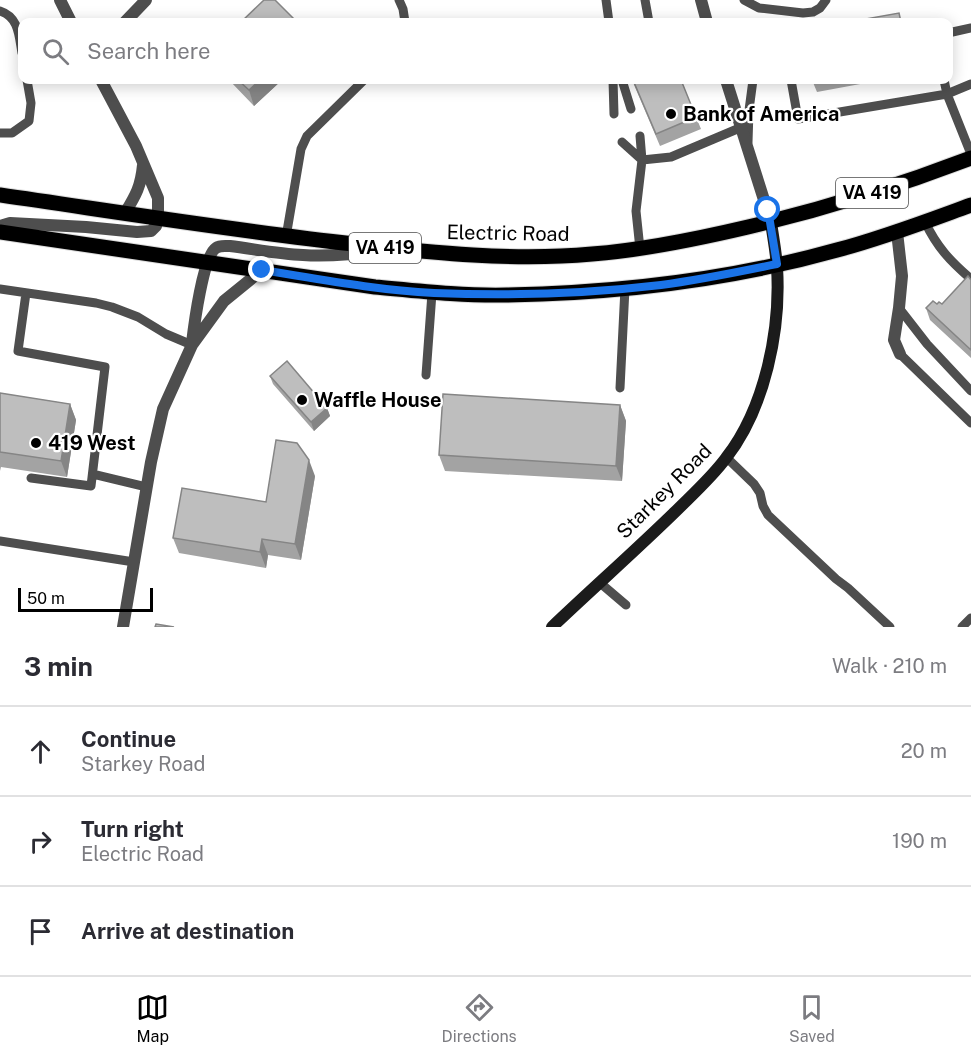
<!DOCTYPE html>
<html lang="en">
<head>
<meta charset="utf-8">
<style>
	:root { --surface:#fff; --page:#f7f7f7; --text:#2b2b33; --muted:#7c7c81; --line:#e1e1e2; --accent:#000 }
	body { margin:0; font-family:"Public Sans",sans-serif; background:var(--page); color:var(--text) }
	.scale { position:absolute; left:18px; bottom:15px; width:135px; box-sizing:border-box; padding-left:6px; border:3px solid #000; border-top:0; font-size:16px; line-height:21px; white-space:nowrap; color:#000; -webkit-text-stroke:4px #fff; paint-order:stroke }
	.stop { position:absolute; width:18px; height:18px; margin:-14px; border:4px solid #1a73e8; border-radius:50%; background:#fff }
	.stop.end { background:#1a73e8; border-color:#fff; box-shadow:0 2px 6px #0008 }
	.list { margin:0; padding:0; list-style:none }
	h2 { display:flex; justify-content:space-between; align-items:center; height:78px; margin:0; padding:0 24px; font-size:26px }
	h2 small { font-size:20px; font-weight:400; color:var(--muted) }
	.list li { display:grid; grid-template-columns:39px 1fr auto; gap:18px; align-items:center; box-sizing:border-box; height:90px; padding:0 24px; border-top:2px solid var(--line) }
	.list b { display:block; font-size:22px; white-space:nowrap }
	.list p { margin:0; font-size:20px; white-space:nowrap; color:var(--muted) }
	.list em { font-size:20px; font-style:normal; color:var(--muted) }
	.icon { flex:none; width:33px; height:33px; fill:none; stroke:currentColor; stroke-width:2; stroke-linecap:round; stroke-linejoin:round }
	.map { position:relative; flex:none; width:971px; height:627px; overflow:hidden }
	.search { position:absolute; background:var(--surface); box-shadow:0 3px 15px #0003; left:18px; right:18px; top:18px; height:66px; display:flex; align-items:center; gap:15px; box-sizing:border-box; padding:0 21px; border-radius:12px; color:var(--muted); font-size:22px }
	.sheet { height:348px; background:var(--surface) }
	nav { display:flex; justify-content:space-around; align-items:center; box-sizing:border-box; height:84px; border-top:2px solid var(--line); background:var(--surface); font-size:16px; color:var(--muted) }
	nav a { display:grid; justify-items:center; gap:3px }
	nav .on { color:var(--accent) }
	.map>svg:first-child { display:block }
	.lines { fill:none; stroke-linecap:round; stroke-linejoin:round }
	.primary-casing { stroke:#dbdbdb; stroke-width:17 }
	.service { stroke:#4e4e4e; stroke-width:9 }
	.minor { stroke:#4e4e4e; stroke-width:12 }
	.tertiary { stroke:#4e4e4e; stroke-width:12 }
	.secondary { stroke:#1b1b1b; stroke-width:12 }
	.primary { stroke:#000; stroke-width:15 }
	.wall { fill:#a3a3a3 }
	.shaded-wall { fill:#858585 }
	.building { fill:#bebebe; stroke:#858585; stroke-width:1.5 }
	.route { stroke:#1a73e8; stroke-width:8 }
	.poi-dot { fill:#000; stroke:#fff; stroke-width:2 }
	.labels { text-anchor:middle; stroke-width:4.5; stroke-linejoin:round; paint-order:stroke }
	.shield { fill:#fff; stroke:#4c4c4c; stroke-width:1.5 }
	.shield-label { font-size:18px; font-weight:bold; fill:#000 }
	.poi-label { font-size:20px; font-weight:bold; fill:#000; stroke:#fff; text-anchor:start }
	.street-label { font-size:20px; fill:#000; stroke:#fff }
</style>
</head>
<body>
<div class="map">
<svg width="971" height="627" viewBox="0 0 971 627">
	<rect width="100%" height="100%" fill="#fff"/>
	<g class="lines">
		<defs>
			<path id="primary" d="M0,195C118,212 236,231 354,244C433,253 513,261 592,254C645,250 697,239 748,227C824,209 898,186 971,158
				M0,232L375,287C419,291 463,296 507,295C618,293 730,280 837,250C883,238 927,221 971,205"/>
		</defs>
		<!-- primary casing -->
		<use href="#primary" class="primary-casing"/>
		<!-- service -->
		<path class="service" d="M399,0L403,9L405,22
			M606,0L609,22
			M645,0L649,22
			M744,0L759,8L803,13L813,12L820,8L826,0
			M0,11C19,17 19,36 22,53
			M948,33L971,28
			M613,80L614,114
			M622,80L631,109
			M791,80L798,119L947,94L971,84
			M944,80L947,94L971,154
			M0,133H12L29,121L31,103L27,80
			M640,136L642,160L636,211L640,249
			M622,142L642,160L671,157L742,127
			M748,142L749,110L753,80
			M925,222C937,247 950,261 971,279
			M286,237L301,149L307,136L364,80
			M0,289L96,303L112,307L138,317L166,334L192,345
			M26,293L18,351L105,367L91,486L31,478
			M899,308L927,344L971,391
			M900,354L971,423
			M426,375L432,293
			M620,388L625,288
			M727,458L754,484L760,493L763,506L768,515L836,579L848,588L890,627
			M93,474L147,487
			M0,541L134,562
			M599,582L626,605
			M962,627L971,618"/>
		<!-- minor -->
		<path class="minor" d="M60,0L71,22
			M125,22L146,0
			M125,213C136,195 141,186 143,165
			M0,226L10,223L86,227L137,232L151,231L156,226L158,218V198L136,146L101,80
			M897,232L902,276L899,308L894,340L900,354
			M192,343C194,326 203,256 216,248C220,245 225,246 230,246C254,249 279,254 303,255C330,257 356,254 382,250
			M123,627L151,462L163,409L192,345L224,301L262,270"/>
		<!-- tertiary -->
		<path class="tertiary" d="M701,0L707,22
			M726,80L771,222"/>
		<!-- secondary -->
		<path class="secondary" d="M552,627C593,588 635,551 676,511C693,494 712,477 726,458C765,408 781,330 777,267C776,252 773,237 771,222"/>
		<!-- primary -->
		<use href="#primary" class="primary"/>
	</g>
	<!-- wall -->
	<path class="wall" d="M229,80H282L254,106Z
		M632,80H681L701,129L660,146Z
		M812,80H882L817,92Z
		M971,280V358L930,320L926,308L937,304H942Z
		M270,376L327,408L330,416L314,431L273,384Z
		M0,393L70,404L76,420L67,477L1,467L0,471Z
		M620,405L626,421L622,481L445,471L439,455Z
		M315,476L301,560L268,555L266,568L179,553L173,538L266,502Z"/>
	<!-- shaded-wall -->
	<path class="shaded-wall" d="M260,80H282L254,106L249,90Z
		M70,404L76,420L67,477L61,461Z
		M620,405L626,421L622,481L616,466Z
		M327,408L330,416L314,431L311,422Z
		M309,460L315,476L301,560L295,544Z
		M262,539L268,555L266,568L260,552Z"/>
	<!-- building -->
	<path class="building" d="M264,0H275L297,22H241Z
		M899,13L901,22H849Z
		M238,80H260L249,90Z
		M633,80H681L696,117L656,134Z
		M968,276L971,280V350L926,308L933,301L937,304L939,302L942,304Z
		M287,361L327,408L311,422L270,376Z
		M0,393L70,404L61,461L0,452Z
		M443,394L620,405L616,466L439,455Z
		M276,440L297,443L309,460L295,544L262,539L260,552L173,538L182,488L266,502Z
		M156,624L174,627H155Z"/>
	<g class="lines">
		<!-- route -->
		<path class="route" d="M262,270C319,279 376,290 434,293C509,296 585,294 661,285C700,280 738,272 777,264L768,210"/>
	</g>
	<!-- markers -->
	<g class="poi-dot">
		<circle cx="671" cy="114" r="6"/>
		<circle cx="302" cy="400" r="6"/>
		<circle cx="36" cy="443" r="6"/>
	</g>
	<g class="labels">
		<!-- shield labels -->
		<g class="shield">
			<rect x="836" y="178" width="72" height="30" rx="4.5"/>
			<rect x="349" y="233" width="72" height="30" rx="4.5"/>
		</g>
		<g class="shield-label">
			<text x="872" y="199">VA 419</text>
			<text x="385" y="254">VA 419</text>
		</g>
		<!-- poi labels -->
		<g class="poi-label">
			<text x="683" y="121">Bank of America</text>
			<text x="314" y="407">Waffle House</text>
			<text x="48" y="450">419 West</text>
		</g>
		<!-- street labels -->
		<g class="street-label">
			<text transform="translate(508 233) rotate(1)" y="7">Electric Road</text>
			<text transform="translate(664 491) rotate(-45)" y="7">Starkey Road</text>
		</g>
	</g>
</svg>
<div class="scale">50 m</div>
<div class="stop" style="left:768px;top:210px"></div>
<div class="stop end" style="left:262px;top:270px"></div>
<div class="search"><svg class="icon" aria-label="search" viewBox="0 0 24 24"><circle cx="10" cy="10" r="6"/><path d="M15 15l6 6"/></svg>Search here</div>
</div>
<section class="sheet">
<h2>3 min<small>Walk · 210 m</small></h2>
<ul class="list">
<li><svg class="icon" aria-label="ahead" viewBox="0 0 24 24"><path d="M12 20V5M6 11l6-6 6 6"/></svg><div><b>Continue</b><p>Starkey Road</p></div><em>20 m</em></li>
<li><svg class="icon" aria-label="right" viewBox="0 0 24 24"><path d="M7 20v-9h11M14 6l5 5-5 5"/></svg><div><b>Turn right</b><p>Electric Road</p></div><em>190 m</em></li>
<li><svg class="icon" aria-label="arrive" viewBox="0 0 24 24"><path d="M6 21V4h12l-3 4 3 4H6"/></svg><div><b>Arrive at destination</b></div></li>
</ul>
</section>
<nav>
<a class="on"><svg class="icon" aria-label="map" viewBox="0 0 24 24"><path d="M3 6l6-2 6 2 6-2v14l-6 2-6-2-6 2zM9 4v14M15 6v14"/></svg>Map</a>
<a><svg class="icon" aria-label="directions" viewBox="0 0 24 24"><path d="M12 3l9 9-9 9-9-9zM9 14v-3h6M13 9l2 2-2 2"/></svg>Directions</a>
<a><svg class="icon" aria-label="saved" viewBox="0 0 24 24"><path d="M7 4h10v16l-5-4-5 4z"/></svg>Saved</a>
</nav>
</body>
</html>
